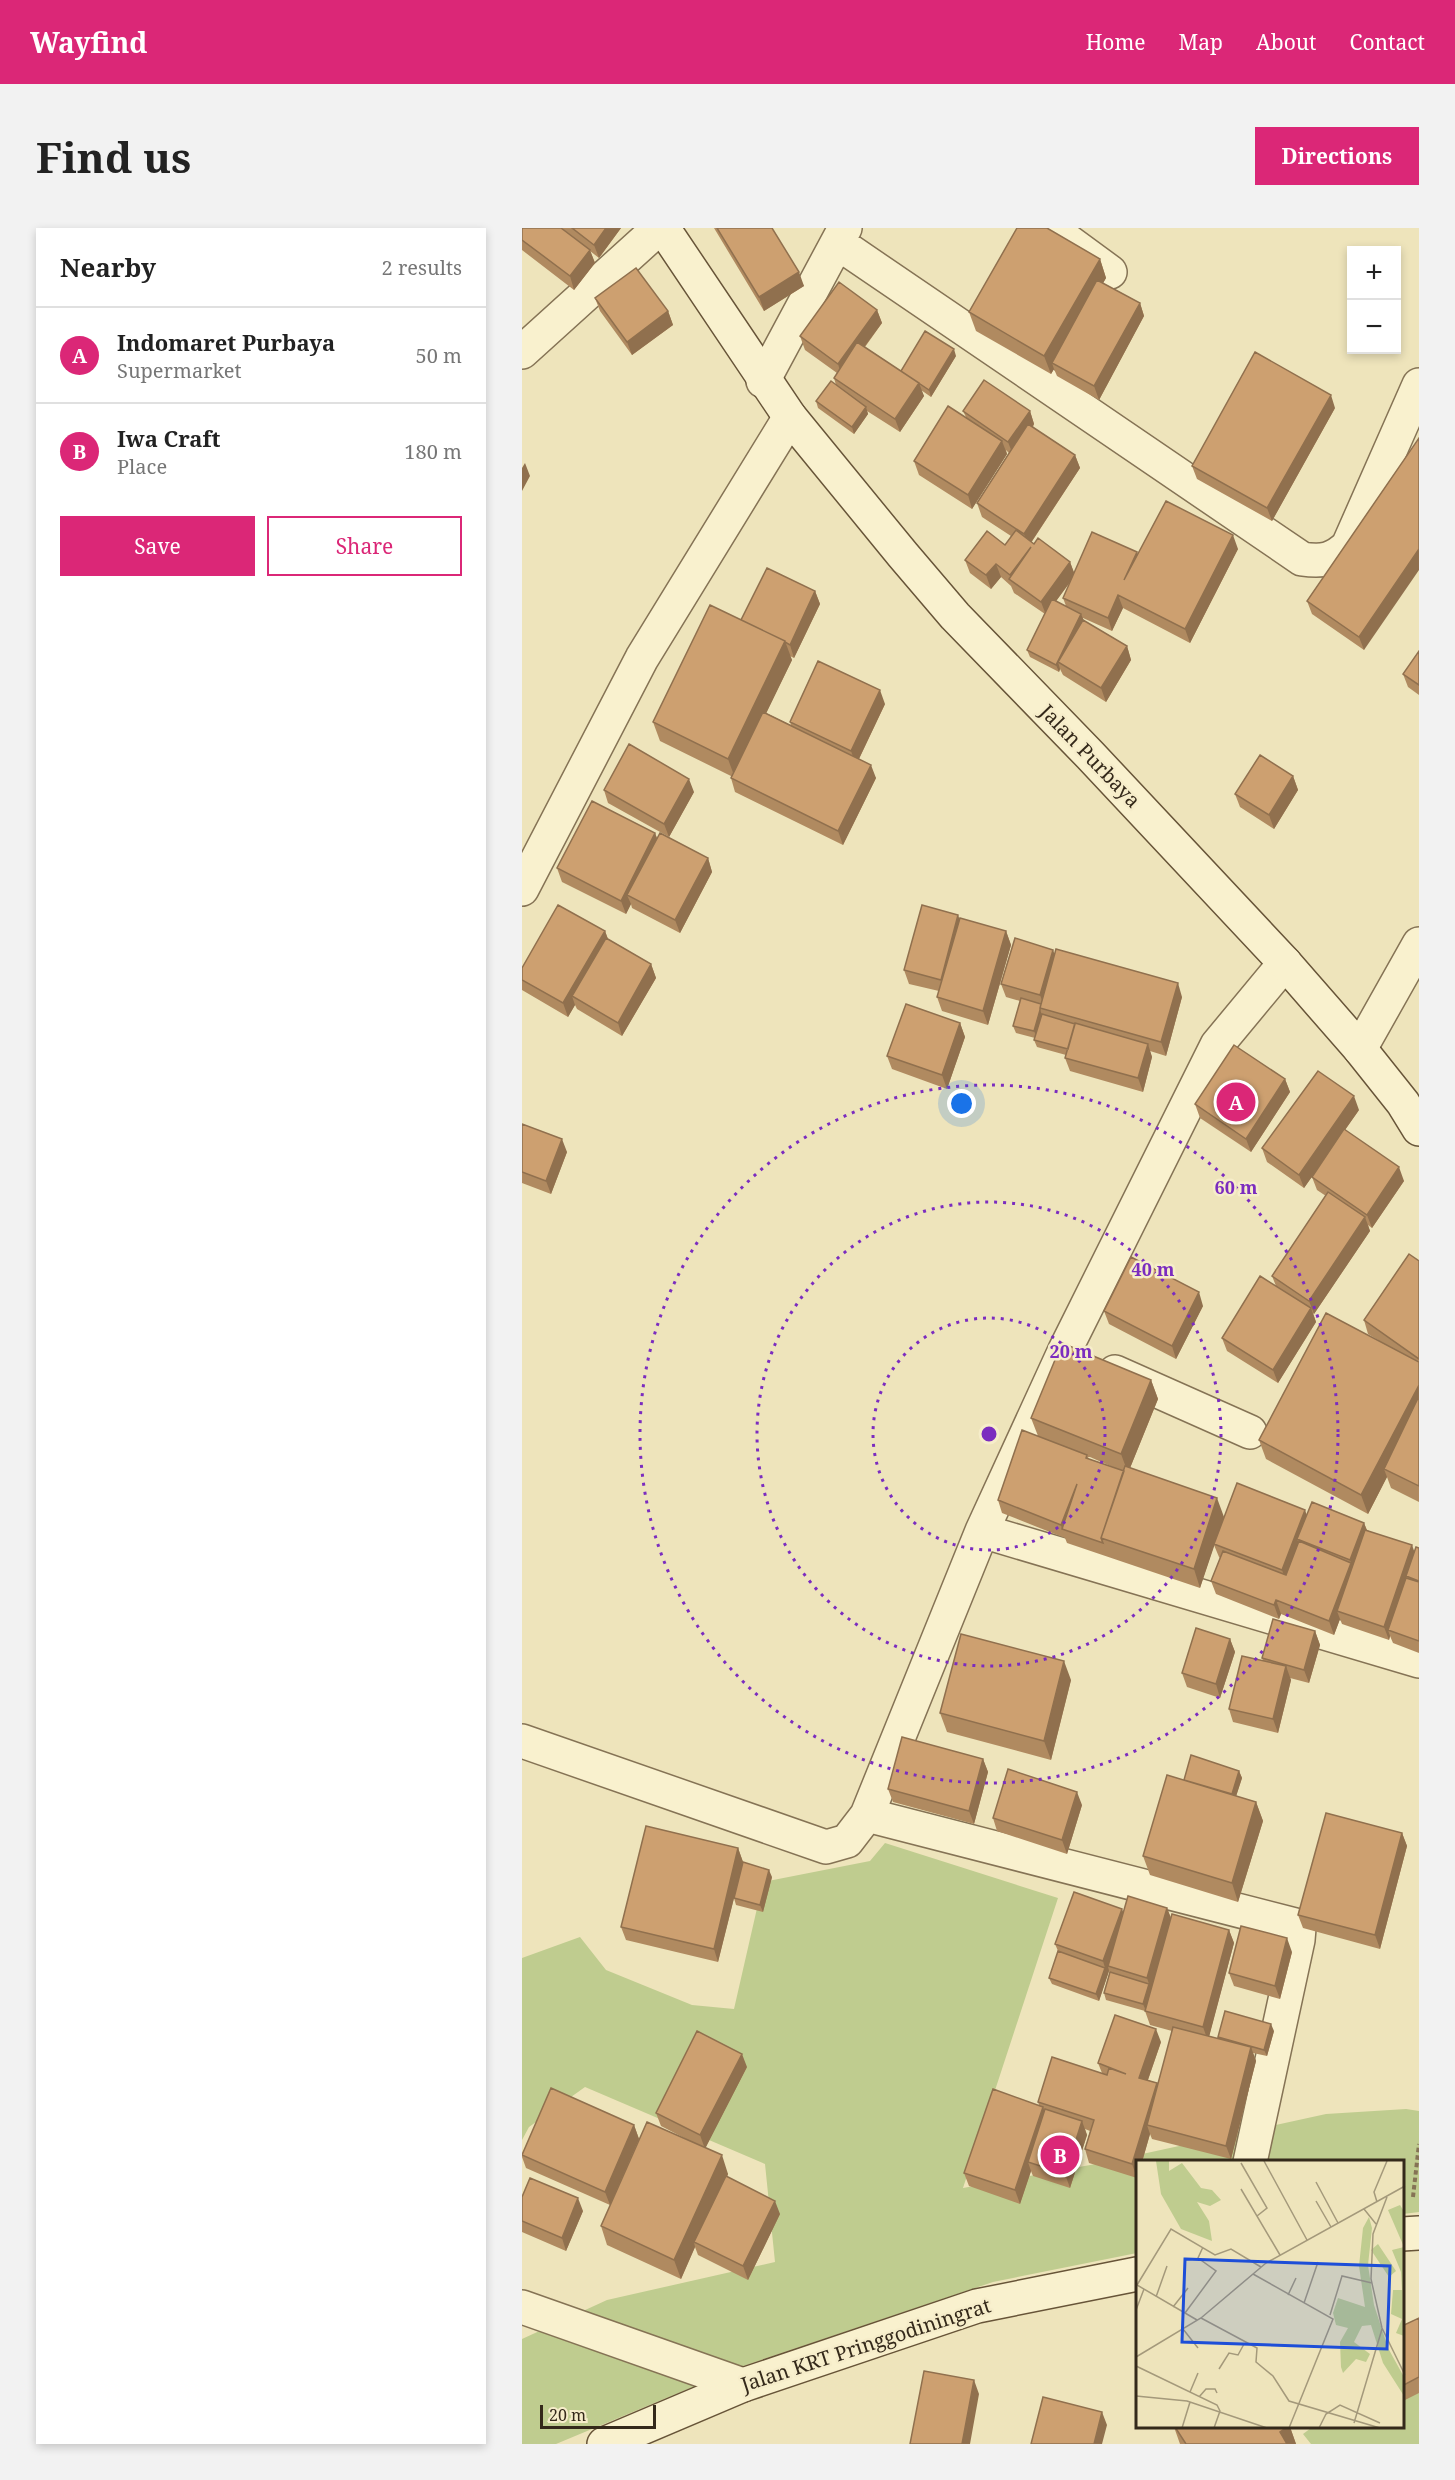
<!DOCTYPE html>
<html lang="en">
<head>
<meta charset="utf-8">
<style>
	:root { --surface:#fff; --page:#f2f2f2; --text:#222; --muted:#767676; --line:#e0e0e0; --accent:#db2777 }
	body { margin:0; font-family:"Noto Serif",serif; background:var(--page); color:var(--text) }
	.controls { position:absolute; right:18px; top:18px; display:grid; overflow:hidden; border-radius:0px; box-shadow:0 3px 9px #0003 }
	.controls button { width:54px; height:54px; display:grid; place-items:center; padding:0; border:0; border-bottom:2px solid var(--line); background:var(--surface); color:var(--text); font:30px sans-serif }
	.scale { position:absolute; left:18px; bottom:15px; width:116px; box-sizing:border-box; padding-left:6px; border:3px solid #34291a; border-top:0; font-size:16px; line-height:21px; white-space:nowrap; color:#34291a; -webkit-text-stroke:4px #f6edca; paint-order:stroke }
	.you { position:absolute; left:440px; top:876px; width:21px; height:21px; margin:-15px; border:4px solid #fff; border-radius:50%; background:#1a73e8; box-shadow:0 0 0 9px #1a73e833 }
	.badge { display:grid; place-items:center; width:39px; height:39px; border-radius:50%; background:var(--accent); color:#fff; font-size:20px; font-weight:700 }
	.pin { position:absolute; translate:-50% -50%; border:3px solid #fff; box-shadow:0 2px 6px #0006 }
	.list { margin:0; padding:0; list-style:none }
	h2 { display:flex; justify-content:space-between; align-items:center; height:78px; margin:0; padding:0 24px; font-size:26px }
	h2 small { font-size:20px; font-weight:400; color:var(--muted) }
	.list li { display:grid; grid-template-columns:39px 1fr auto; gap:18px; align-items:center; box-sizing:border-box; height:96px; padding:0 24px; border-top:2px solid var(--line) }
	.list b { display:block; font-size:22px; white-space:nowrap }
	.list p { margin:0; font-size:20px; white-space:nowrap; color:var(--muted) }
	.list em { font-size:20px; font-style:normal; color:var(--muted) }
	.actions { display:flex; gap:12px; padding:18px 24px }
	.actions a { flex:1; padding:14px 0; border:2px solid var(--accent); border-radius:0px; text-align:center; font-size:21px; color:var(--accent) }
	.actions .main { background:var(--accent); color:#fff }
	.map { position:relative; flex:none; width:897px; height:2216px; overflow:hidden; border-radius:0px }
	header { display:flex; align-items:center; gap:36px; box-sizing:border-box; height:84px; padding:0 30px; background:var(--accent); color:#fff }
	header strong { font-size:28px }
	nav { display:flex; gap:33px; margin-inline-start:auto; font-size:21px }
	.intro { display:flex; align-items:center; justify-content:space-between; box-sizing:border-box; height:144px; padding:0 36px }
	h1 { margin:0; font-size:42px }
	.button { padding:15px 27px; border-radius:0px; background:var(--accent); color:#fff; font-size:21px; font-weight:700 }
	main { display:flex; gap:36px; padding:0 36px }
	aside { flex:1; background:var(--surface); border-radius:0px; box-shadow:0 3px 9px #0003 }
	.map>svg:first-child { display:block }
	.green { fill:#bfcc8f }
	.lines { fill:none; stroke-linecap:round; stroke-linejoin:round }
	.minor-casing { stroke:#857355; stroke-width:36 }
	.secondary-casing { stroke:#675438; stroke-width:36 }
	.path { stroke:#857355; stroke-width:4; stroke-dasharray:4.5 3; stroke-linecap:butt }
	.minor { stroke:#f9f1ce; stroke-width:33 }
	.secondary { stroke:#f9f1ce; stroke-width:33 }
	.wall { fill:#b08a60; fill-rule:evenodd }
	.shaded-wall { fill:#90704e }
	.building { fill:#cda070; stroke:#90704e; stroke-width:1.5 }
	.ring { fill:none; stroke:#7b2cbf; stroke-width:3; stroke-dasharray:3 6 }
	.labels { text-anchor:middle; stroke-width:5; stroke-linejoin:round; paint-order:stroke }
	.street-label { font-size:20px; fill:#34291a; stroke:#f6edca }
	.inset-road { fill:none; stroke:#a4997b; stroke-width:1.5 }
	.view { fill:#1d4ed8; fill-opacity:0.15; stroke:#1d4ed8; stroke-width:3 }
	.inset-edge { fill:none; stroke:#34291a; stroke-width:3 }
	.centre { fill:#7b2cbf; stroke:#f6edca; stroke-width:3 }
	.ring-label { font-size:18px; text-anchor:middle; font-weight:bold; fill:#7b2cbf; stroke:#f6edca; stroke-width:5; stroke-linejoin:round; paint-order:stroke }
</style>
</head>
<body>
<header>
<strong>Wayfind</strong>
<nav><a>Home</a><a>Map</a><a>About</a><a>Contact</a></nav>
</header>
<div class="intro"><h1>Find us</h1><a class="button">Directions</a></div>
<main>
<aside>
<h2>Nearby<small>2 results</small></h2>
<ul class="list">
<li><span class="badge">A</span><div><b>Indomaret Purbaya</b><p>Supermarket</p></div><em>50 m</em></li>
<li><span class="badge">B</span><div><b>Iwa Craft</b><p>Place</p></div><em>180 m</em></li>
</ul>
<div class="actions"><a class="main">Save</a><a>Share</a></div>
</aside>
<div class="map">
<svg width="897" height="2216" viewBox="0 0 897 2216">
	<rect width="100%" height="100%" fill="#eee4bb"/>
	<!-- green -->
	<path class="green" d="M363,1615L536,1670L441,1960L579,1935L804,1886L884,1881L897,1883V1984L881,1986L880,1934H615V2025L471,2054L221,2138L34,2216H0V2111L85,2072L253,2034L243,1936L63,1859L7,1899L0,1912V1730L58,1709L84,1742L170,1777L212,1781L241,1654L348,1633Z
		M897,2121V2216H789L781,2206L789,2200H880L881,2133Z"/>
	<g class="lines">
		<defs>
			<path id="minor" d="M528,0L588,44
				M316,15L780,331C801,334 811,332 826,318L897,157
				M0,124L137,0
				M241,153L323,0
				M0,661L120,430L268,189
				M838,821L897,716
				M593,1144L728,1204
				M460,1303L897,1433
				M0,1513L304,1619L325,1613L345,1587L460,1303L543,1122L695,817L763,735
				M345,1587L773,1697L777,1700L776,1712L728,1934
				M0,2079L221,2157"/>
			<path id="secondary" d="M141,0L268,189L381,327L433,388L568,527L763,735L838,821L881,875L897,901
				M880,2006L897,2005
				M82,2216L221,2157L455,2078L615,2046"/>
		</defs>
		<!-- minor casing -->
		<use href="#minor" class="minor-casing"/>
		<!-- secondary casing -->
		<use href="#secondary" class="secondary-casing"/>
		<!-- path -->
		<path class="path" d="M891,1969L897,1916"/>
		<!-- minor -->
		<use href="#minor" class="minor"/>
		<!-- secondary -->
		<use href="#secondary" class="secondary"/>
	</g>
	<!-- wall -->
	<path class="wall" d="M0,0H99L77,30L68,23L73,35L52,62L0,22Z
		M192,0H250L282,58L242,83Z
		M578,31L584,50L581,55L618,75L622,88L577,172L535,148L532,141L529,146L454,103L447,84Z
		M73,70L146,83L151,97L110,127L78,83Z
		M355,82L360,95L343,119L379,143L434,128L409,169L399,162L402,168L378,204L345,183L346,186L332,206L296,180L294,173L314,157L312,150L315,145L283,122L278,108Z
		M813,180L750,293L675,251L670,238Z
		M441,183H508L512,196L511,199L553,227L558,240L509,315L548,334L552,345L616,326L716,321L668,415L601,380L590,403L561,390V392L605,418L609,432L584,474L541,447L538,441L537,444L508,429L505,422L523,386L492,365L489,358L479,349L469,361L448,345L443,332L483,317L489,308L460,289L455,275L487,225L484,222L485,226L450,281L397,247L392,233L444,189ZM549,353L541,370L544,378L534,373Z
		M897,210L842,422L790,386L785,373Z
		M293,363L298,376L272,430L268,428L270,432L244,485L269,497L268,494L363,476L337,531L354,550L321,617L213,564L209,550V548L138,513L131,494L219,392Z
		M897,423V467L886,459L881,446Z
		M771,548L776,562L752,601L718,579L713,566Z
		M82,562L172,564L147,609L86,575Z
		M133,605L135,610L186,630L190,644L158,705L110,680L109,676L104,686L40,654L35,640Z
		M438,691L484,703L489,717L466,797L420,783L415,769L417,763L387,756L382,742Z
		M83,703L86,711L129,736L134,750L100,808L55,781L53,777L46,789L0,762V740Z
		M533,726L660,769L644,828L628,823L630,829L621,864L548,843L543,830L544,827L515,819L512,812L513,810L494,805L491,798L498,773L484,769L479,756Z
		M438,795L443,809L425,861L370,841L365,828Z
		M763,851L768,864L729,924L678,890L673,876Z
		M837,882L823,902L882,953L850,1000L846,997L848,1003L792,1086L791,1085L794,1094L756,1155L705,1123L700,1110L754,1058L750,1048L804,968L795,962L790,949L806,926L782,960L745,934L740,920Z
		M0,896L45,924L29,966L0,955Z
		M897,1033V1274L869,1260L865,1249L846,1286L744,1231L737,1212L856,1112L846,1106L842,1092Z
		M681,1078L654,1131L587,1096L582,1083Z
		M629,1152L636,1171L608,1240L702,1289L698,1300L785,1287L842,1295L845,1302L892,1324L897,1320V1425L871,1415L868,1408L867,1412L820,1396L818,1391L812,1407L759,1386L757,1391L694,1366L689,1353L698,1330L697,1329L692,1317L678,1360L545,1315L543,1310L480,1285L476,1272L516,1208L509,1190ZM566,1229H568L593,1240L567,1231Z
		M793,1403L798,1417L787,1455L768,1450L769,1452L756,1505L711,1494L707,1481L741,1433L740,1430Z
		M708,1411L713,1424L698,1470L665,1459L660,1445Z
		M549,1452L529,1532L425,1504L418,1485Z
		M461,1531L466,1544L452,1596L371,1574L366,1561Z
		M717,1543L720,1550L714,1568L734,1574L741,1593L716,1674L628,1647L621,1628L662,1552Z
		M560,1577L545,1626L475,1603L471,1590Z
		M880,1605L885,1618L858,1721L781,1700L776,1687Z
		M216,1620L221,1634L212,1669L250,1649L241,1684L214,1677L212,1670L196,1734L104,1712L99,1699Z
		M645,1680L649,1690L707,1702L712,1715L687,1808L696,1811V1809L752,1803L745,1828L731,1825L734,1833L709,1931L630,1911L628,1906L620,1934H615V1950L567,1935L563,1921L568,1903L563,1901L565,1907L548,1960L511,1948L509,1943L498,1976L447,1958L442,1945L517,1877L516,1874L580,1845L576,1835L639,1814L626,1852L635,1855L636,1858L650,1803L628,1797L623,1783L584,1772L582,1765L588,1744L587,1743L577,1773L530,1756L527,1750L536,1723L533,1716L601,1685Z
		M770,1724L758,1771L712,1758L707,1745Z
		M225,1839L183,1920L206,1946L205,1949L258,1986L226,2052L176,2027L173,2019L159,2051L85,2017L79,1998L170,1914L139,1898L134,1885Z
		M112,1897L117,1911L88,1977L4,1940L0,1929V1926Z
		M0,1969L61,1983L44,2023L0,2004Z
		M897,2090V2165L881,2173L880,2098Z
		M652,2199H768L774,2216H658Z"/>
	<!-- shaded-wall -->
	<path class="shaded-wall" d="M84,0H99L77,30L72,17Z
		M68,22L73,35L52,62L48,48Z
		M578,31L584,50L534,137L530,135L532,141L529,146L522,128Z
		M277,44L282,58L242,83L237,69Z
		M618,75L622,88L577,172L572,158Z
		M355,82L360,95L320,149L316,136Z
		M146,83L151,97L110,127L105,114Z
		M432,121L434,128L409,169L407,162Z
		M397,155L402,168L378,204L373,191Z
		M809,167L813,180L750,293L745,280Z
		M344,179L346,186L332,206L330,199Z
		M508,183L512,196L491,227L486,214Z
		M480,213L485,226L450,281L446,267Z
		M553,227L558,240L506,319L502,306Z
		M3,235L8,248L0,263V240Z
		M711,307L716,321L668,415L663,401Z
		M509,319L490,353L488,347Z
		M897,321V342L842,422L837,409Z
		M615,324L620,337L602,352Z
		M548,334L553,347L524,387L519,374Z
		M474,336L479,349L469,361L464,347Z
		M293,363L298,376L272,430L268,417Z
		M596,367L601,380L590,403L586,390Z
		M559,386L562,393L536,434Z
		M263,413L270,432L213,550L206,531Z
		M605,418L609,432L584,474L579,460Z
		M536,434L538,441L537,444L534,437Z
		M358,462L363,476L334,537L329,523Z
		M349,537L354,550L321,617L316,603Z
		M771,548L776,562L752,601L747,587Z
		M167,551L172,564L147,609L142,596Z
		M133,605L138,619L105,667L109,676L104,686L99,673Z
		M186,630L190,644L158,705L153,692Z
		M436,687L441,701L424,765L419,752Z
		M83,703L88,717L50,768L53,777L46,789L41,775Z
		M484,703L489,717L466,797L461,783Z
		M531,722L536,735L523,780L518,767Z
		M129,736L134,750L100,808L96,795Z
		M656,755L660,769L644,828L639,814Z
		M518,782L521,789L515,810L512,803Z
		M438,795L443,809L425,861L420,847Z
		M626,816L630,829L621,864L616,850Z
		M763,851L768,864L729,924L724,911Z
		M832,868L837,882L782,960L777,947Z
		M40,911L45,924L29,966L24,953Z
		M877,939L882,953L850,1000L845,987Z
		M843,989L848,1003L792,1086L787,1073Z
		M677,1064L681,1078L654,1131L650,1118Z
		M789,1080L794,1094L756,1155L751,1142Z
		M629,1152L636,1171L606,1245L599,1226Z
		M897,1157V1189L862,1241L865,1249L846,1286L839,1267Z
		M555,1256L540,1301L539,1297Z
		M695,1270L702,1289L678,1360L672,1341Z
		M783,1282L788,1296L775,1311L779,1320L765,1356L760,1342Z
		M842,1295L847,1308L815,1383L818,1391L812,1407L807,1393L829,1335L828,1332Z
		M890,1317L895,1331L884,1348L886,1355L866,1402L868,1408L867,1412L862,1399Z
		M754,1372L759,1386L757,1391L752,1377Z
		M793,1403L798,1417L787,1455L782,1442Z
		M708,1411L713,1424L698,1470L694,1456Z
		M542,1433L549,1452L529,1532L522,1513Z
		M764,1438L769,1452L756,1505L751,1491Z
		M461,1531L466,1544L452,1596L447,1583Z
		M717,1543L720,1550L710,1581L707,1574Z
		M555,1564L560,1577L545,1626L540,1612Z
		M734,1574L741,1593L716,1674L710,1655Z
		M880,1605L885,1618L858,1721L853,1707Z
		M216,1620L221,1634L196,1734L192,1721Z
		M247,1642L250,1649L241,1684L238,1677Z
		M645,1680L650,1693L624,1783L621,1776L627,1756L625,1750Z
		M600,1681L605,1694L586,1738L587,1743L577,1773L574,1766L583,1740L581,1733Z
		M707,1702L712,1715L686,1813L681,1799Z
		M765,1710L770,1724L758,1771L753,1758Z
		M749,1796L752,1803L745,1828L742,1822Z
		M634,1801L639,1814L622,1863L617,1850Z
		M729,1819L734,1833L709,1931L704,1918Z
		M220,1826L225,1839L183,1921L178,1907Z
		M635,1855L640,1869L625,1897L628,1906L620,1934H615V1950L610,1936Z
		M521,1879L526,1892L506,1934L509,1943L498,1976L493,1962Z
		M560,1893L565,1907L548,1960L543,1946Z
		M112,1897L117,1911L88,1977L83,1964Z
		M200,1927L206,1946L175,2016L172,2014L173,2019L159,2051L152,2032Z
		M56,1970L61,1983L44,2023L40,2010Z
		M253,1973L258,1986L226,2052L221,2038Z
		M452,2152L457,2166L448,2216H440Z
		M580,2184L585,2197L580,2216H572Z
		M765,2199H768L774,2216H762L758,2204Z"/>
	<!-- building -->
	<path class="building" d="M0,0H39L68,22L48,48L0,12Z
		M50,0H84L72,17Z
		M195,0H250L277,44L237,69Z
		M495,0H525L578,31L522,128L447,84Z
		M114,40L146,83L105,114L73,70Z
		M575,52L618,75L572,158L530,135Z
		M317,54L355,82L316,136L278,108Z
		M403,103L432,121L407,162L379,143Z
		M335,114L397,155L373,191L312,150Z
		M733,124L809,167L745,280L670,238Z
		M462,152L508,183L486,214L441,183Z
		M309,153L344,179L330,199L294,173Z
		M426,178L480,213L446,267L392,233Z
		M506,196L553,227L502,306L455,275Z
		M897,210V321L837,409L785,373Z
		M644,273L711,307L663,401L596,367L586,390L541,370L570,304L615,324L602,352Z
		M494,302L512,316L516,310L548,334L519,374L487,351L509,319L488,347L474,336L464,347L443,332L465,303L483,317Z
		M245,340L293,363L268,417L263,414V413L219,392Z
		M530,371L559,386L534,437L505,422Z
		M188,377L263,413L206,531L131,494Z
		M561,392L605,418L579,460L536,434Z
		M897,423V457L881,446Z
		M296,433L358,462L329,523L268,494Z
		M241,484L349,537L316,603L209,550Z
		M107,516L167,551L142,596L82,562Z
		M738,527L771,548L747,587L713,566Z
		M70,573L133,605L99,673L35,640Z
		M138,605L186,630L153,692L105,667Z
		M36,677L83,703L41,775L0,752V740Z
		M400,677L436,687L419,752L382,742Z
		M438,690L484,703L461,783L415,769Z
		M84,710L129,736L96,795L50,768Z
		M493,710L531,722L518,767L479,756Z
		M534,721L656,755L639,814L518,780Z
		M499,770L519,776L518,780V782L512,803L491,798Z
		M384,776L438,795L420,847L365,828Z
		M520,786L553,796L546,821L512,812Z
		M553,795L626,816L616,850L543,830Z
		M712,817L763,851L724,911L673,876Z
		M796,843L832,868L777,947L740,920Z
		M0,896L40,911L24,953L0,944Z
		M822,901L877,939L845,987L790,949Z
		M806,964L843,989L787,1073L750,1048Z
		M887,1026L897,1033V1131L842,1092Z
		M609,1029L677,1064L650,1118L582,1083Z
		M738,1048L789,1080L751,1142L700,1110Z
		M804,1085L897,1134V1157L839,1267L737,1212Z
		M540,1115L629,1152L599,1226L509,1190Z
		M897,1168V1258L862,1241Z
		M500,1202L565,1227L564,1230L602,1243L579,1310L581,1315L540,1301L555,1256L539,1297L476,1272Z
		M603,1238L695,1270L672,1341L579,1310Z
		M715,1255L783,1282L760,1342L692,1316Z
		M790,1274L842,1295L828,1332L775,1311Z
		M843,1302L890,1317L862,1399L815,1383Z
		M777,1313L829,1335L807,1393L754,1372L752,1377L689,1353L701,1323L764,1347Z
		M894,1319L897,1320V1353L884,1348Z
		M884,1350L897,1354V1413L866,1402Z
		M751,1391L793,1403L782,1442L740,1430Z
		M674,1400L708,1411L694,1456L660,1445Z
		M439,1406L542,1433L522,1513L418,1485Z
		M720,1428L764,1438L751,1491L707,1481Z
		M380,1509L461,1531L447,1583L366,1561Z
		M669,1527L717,1543L710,1566L662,1552Z
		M486,1541L555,1564L540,1612L471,1590Z
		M645,1547L734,1574L710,1655L621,1628Z
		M804,1585L880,1605L853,1707L776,1687Z
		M124,1598L216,1620L192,1721L99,1699Z
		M221,1634L247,1642L238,1677L212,1670Z
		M552,1664L600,1681L581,1733L533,1716Z
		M606,1668L645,1680L625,1750L586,1738Z
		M650,1686L707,1702L681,1799L623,1783Z
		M719,1698L765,1710L753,1758L707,1745Z
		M536,1723L583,1740L574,1766L527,1750Z
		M588,1744L627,1756L621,1776L582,1765Z
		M703,1783L749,1796L742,1822L696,1809Z
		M593,1787L634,1801L617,1850L635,1855L610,1936L563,1921L572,1892L516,1874L530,1829L585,1847L587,1840L604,1846L576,1835Z
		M651,1799L729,1819L704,1918L625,1897Z
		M175,1803L220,1826L178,1907L134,1885Z
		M29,1860L112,1897L83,1964L0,1927Z
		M471,1861L521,1879L493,1962L442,1945Z
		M523,1881L560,1893L543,1946L506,1934Z
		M125,1894L200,1927L152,2032L79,1998Z
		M204,1948L253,1973L221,2038L172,2014Z
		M8,1950L56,1970L40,2010L0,1993V1969Z
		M897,2090V2149L880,2158V2098Z
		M402,2143L452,2152L440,2216H388Z
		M521,2169L580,2184L572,2216H509Z
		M653,2199H765L758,2204L765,2216H664Z"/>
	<!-- distance rings -->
	<g class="ring">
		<circle cx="467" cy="1206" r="116"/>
		<circle cx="467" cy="1206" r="232"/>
		<circle cx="467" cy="1206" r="349"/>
	</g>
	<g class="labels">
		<!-- street labels -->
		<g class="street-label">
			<text transform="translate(568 528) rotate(46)" y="7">Jalan Purbaya</text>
			<text transform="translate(344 2117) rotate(-18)" y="7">Jalan KRT Pringgodiningrat</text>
		</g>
	</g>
	<!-- overview -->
	<g transform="translate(614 1932)">
		<rect width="268" height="268" fill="#eee4bb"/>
		<path d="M20,1H33V11L46,3L65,28L76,30L85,40L74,46L61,42L73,61L76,81L45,69L25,34ZM264,45L269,53L268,176L260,173L266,159L255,154L257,130H266L265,112L256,90L268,87L252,50ZM233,57L236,68L232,105L238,145L252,188L268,217V236L247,203L235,165L226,166L218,182L234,194L230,202L220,199L207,213L205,207L204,182L212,168L200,165L197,153L202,138L229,147L223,106L227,68ZM242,84L260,111L253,117L235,90Z" fill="#bfcc8f"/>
		<path class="inset-road" d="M128,1L171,80M105,3L131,48L121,56M180,22L202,63M105,29L144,95M251,37L237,74L235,119L246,168L269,215M180,41L195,67M241,42L238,32L251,1M228,49L240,64M117,114L197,159L153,268M1,125L35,69L79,95L95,89L125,107M1,125L61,160M152,135L160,118M20,137L31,106M168,143L182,102M37,147L52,128M0,150L8,129M49,153L80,111L62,98L67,87M194,155L206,116L236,123M65,158L121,188L120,202L137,216L153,241L244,268M47,169L62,188M0,197L65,158L130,103L269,26M0,206L81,245L84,251L78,268M83,209L93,193L102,195L108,184M54,232L62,213M0,236L51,241L131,268M63,237L70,229H79L81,233M218,263L246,169M46,268L54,242M183,268L190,254L204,245L244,263"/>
		<path class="view" d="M49,99L254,106L251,189L46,182Z"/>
		<rect width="268" height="268" class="inset-edge"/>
	</g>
	<circle cx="467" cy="1206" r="9" class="centre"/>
	<g class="ring-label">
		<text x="714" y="966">60 m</text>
		<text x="631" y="1048">40 m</text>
		<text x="549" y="1130">20 m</text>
	</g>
</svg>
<div class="controls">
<button>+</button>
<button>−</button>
</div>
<div class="scale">20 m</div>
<div class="you"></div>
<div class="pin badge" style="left:714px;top:874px">A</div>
<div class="pin badge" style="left:538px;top:1927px">B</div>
</div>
</main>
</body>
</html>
